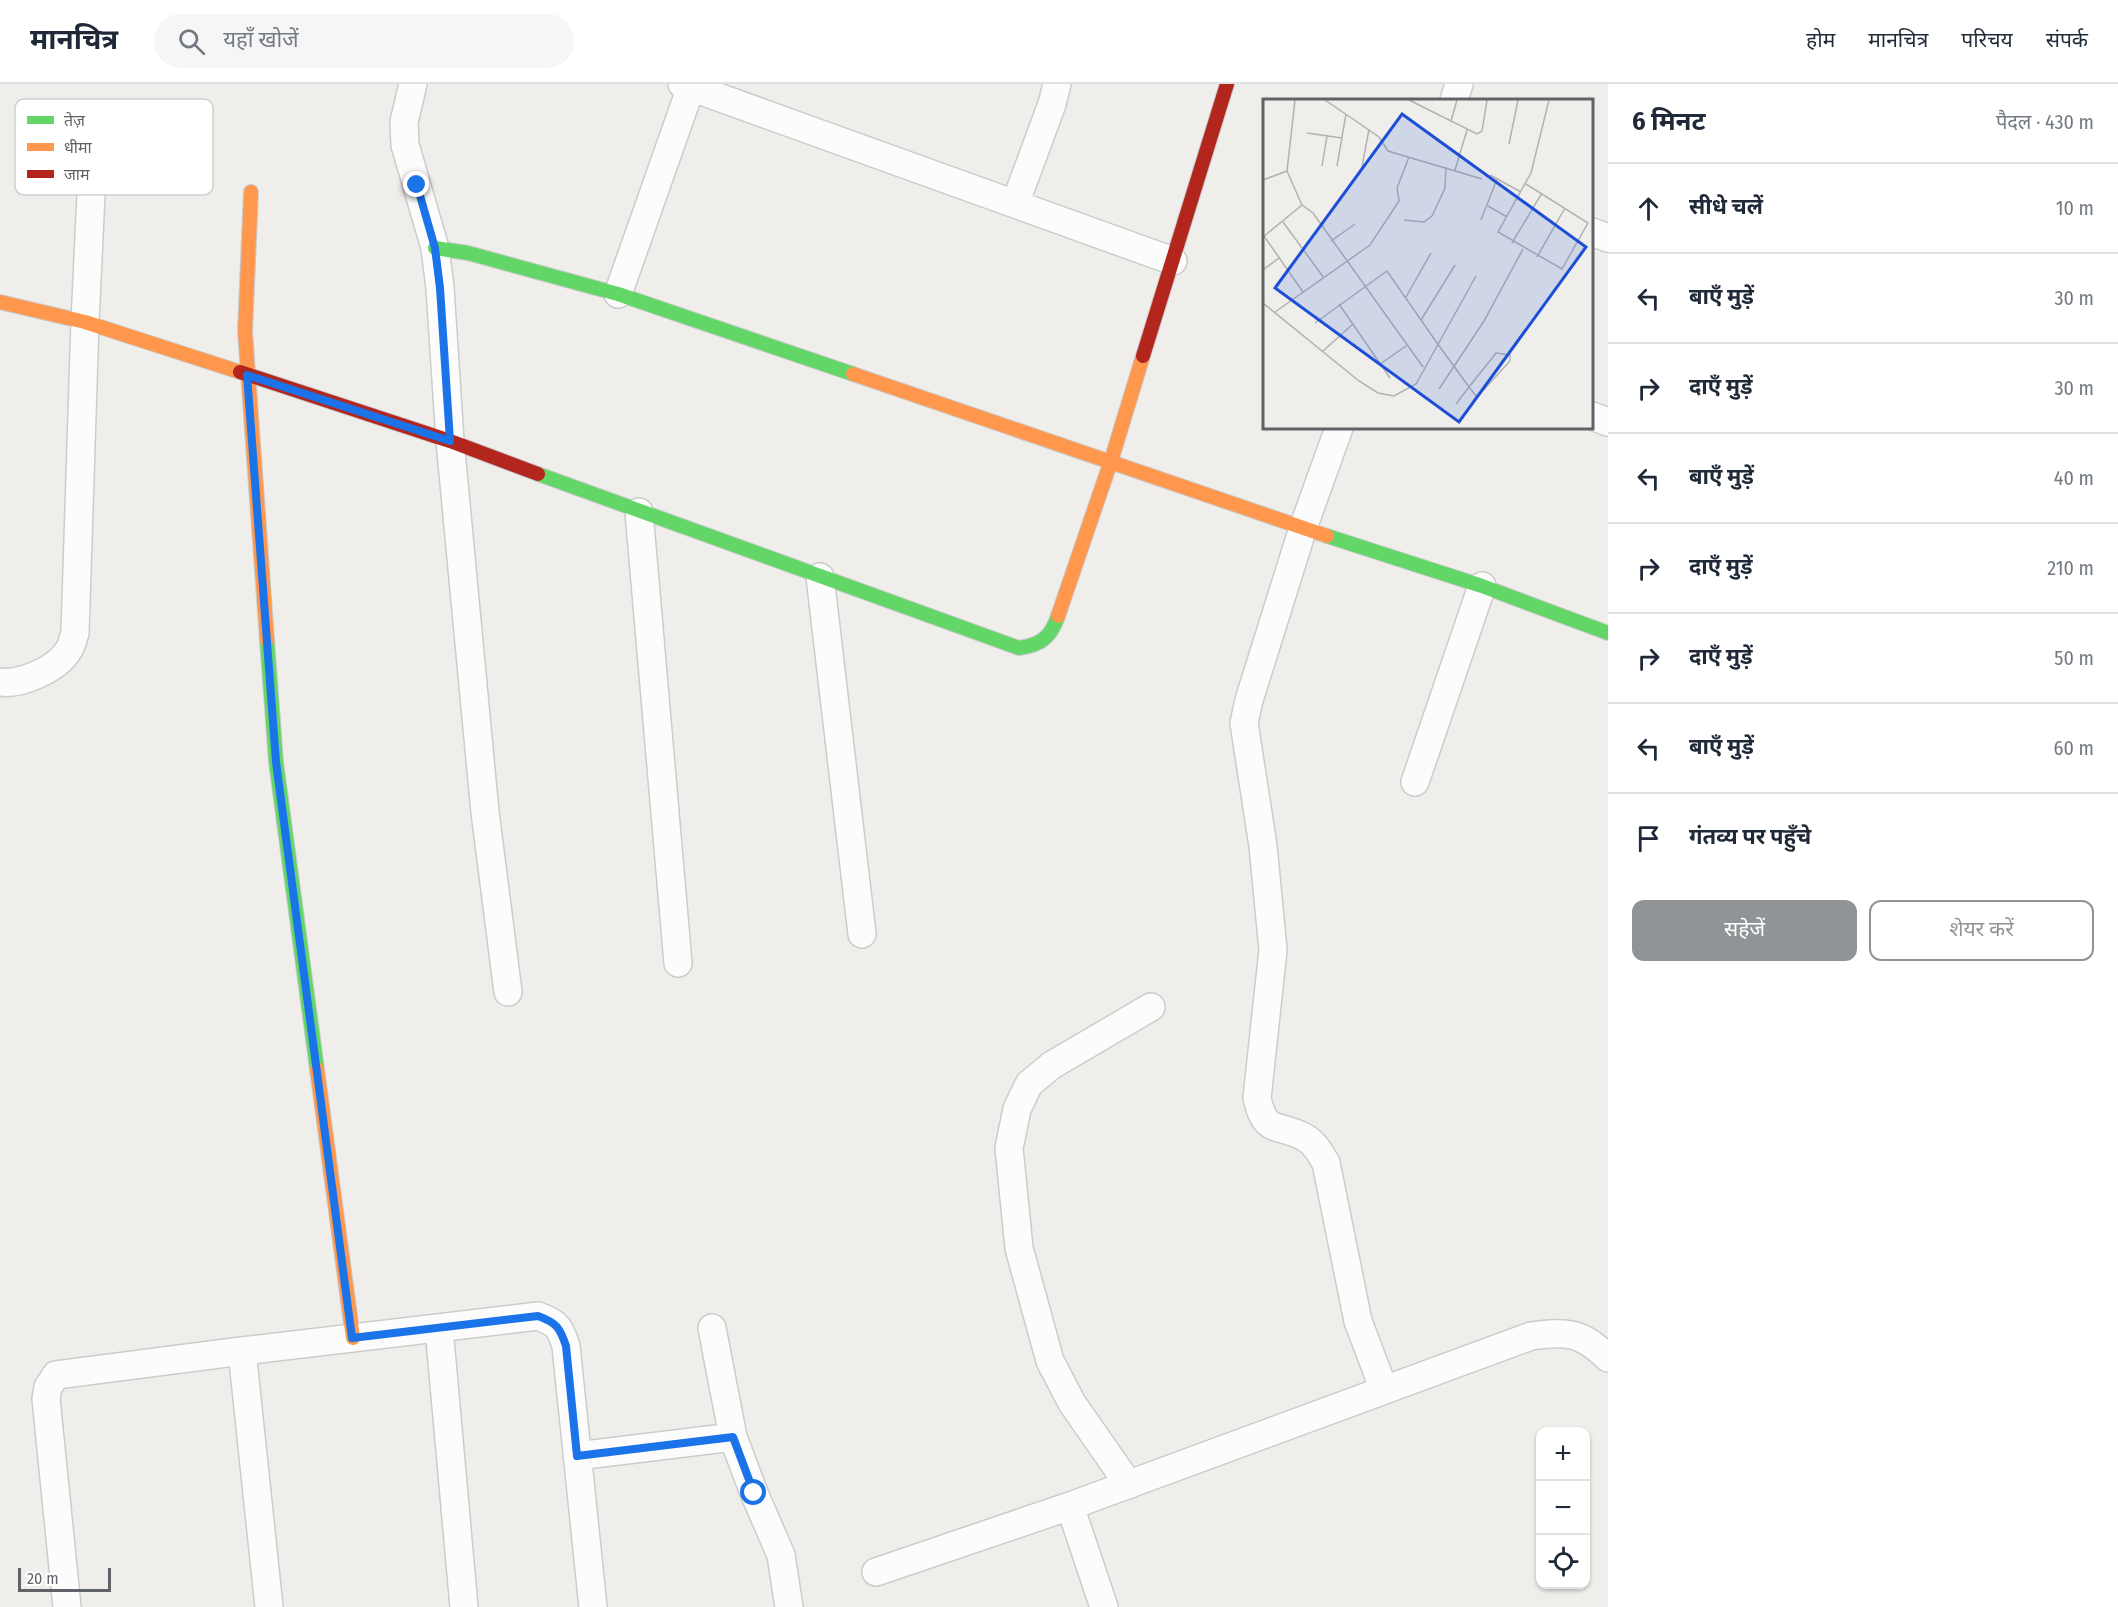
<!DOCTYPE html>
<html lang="hi">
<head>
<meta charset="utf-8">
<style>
	:root { --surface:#fff; --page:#f6f6f7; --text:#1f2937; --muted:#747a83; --line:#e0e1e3; --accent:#919496 }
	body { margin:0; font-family:"Fira Sans Condensed","Noto Sans Devanagari",sans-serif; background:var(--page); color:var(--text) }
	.controls { position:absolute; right:18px; bottom:18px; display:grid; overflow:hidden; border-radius:12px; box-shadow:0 2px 4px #0004 }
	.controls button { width:54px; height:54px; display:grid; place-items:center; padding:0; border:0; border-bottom:2px solid var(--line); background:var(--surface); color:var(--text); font:30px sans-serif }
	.scale { position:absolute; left:18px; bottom:15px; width:93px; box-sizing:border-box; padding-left:6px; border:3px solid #5f6368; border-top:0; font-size:16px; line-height:21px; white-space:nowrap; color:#5f6368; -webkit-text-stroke:4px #fff; paint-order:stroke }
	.stop { position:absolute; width:18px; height:18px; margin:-14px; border:4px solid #1a73e8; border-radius:50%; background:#fff }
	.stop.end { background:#1a73e8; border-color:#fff; box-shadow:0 2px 6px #0008 }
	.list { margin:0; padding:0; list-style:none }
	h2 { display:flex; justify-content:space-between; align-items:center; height:78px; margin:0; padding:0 24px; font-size:26px }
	h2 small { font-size:20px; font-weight:400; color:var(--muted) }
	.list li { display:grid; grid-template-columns:39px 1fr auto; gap:18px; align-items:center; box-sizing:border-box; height:90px; padding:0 24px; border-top:2px solid var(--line) }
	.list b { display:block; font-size:22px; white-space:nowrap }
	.list em { font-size:20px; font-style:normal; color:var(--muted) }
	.actions { display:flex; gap:12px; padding:18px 24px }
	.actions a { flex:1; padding:14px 0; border:2px solid var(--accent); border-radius:12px; text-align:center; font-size:21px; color:var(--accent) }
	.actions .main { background:var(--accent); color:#fff }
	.icon { flex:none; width:33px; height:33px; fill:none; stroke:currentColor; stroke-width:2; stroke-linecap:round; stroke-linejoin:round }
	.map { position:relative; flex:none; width:1608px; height:1523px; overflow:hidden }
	header { display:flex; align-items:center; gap:36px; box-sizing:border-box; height:84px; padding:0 30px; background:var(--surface); border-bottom:2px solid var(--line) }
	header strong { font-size:28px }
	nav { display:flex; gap:33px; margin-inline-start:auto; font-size:21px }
	.search { width:420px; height:54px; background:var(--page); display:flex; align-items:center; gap:15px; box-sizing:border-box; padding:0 21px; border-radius:33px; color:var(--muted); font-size:22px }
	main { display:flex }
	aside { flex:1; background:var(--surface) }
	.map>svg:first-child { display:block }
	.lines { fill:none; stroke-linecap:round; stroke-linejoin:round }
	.street-casing { stroke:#cbcccc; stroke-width:30 }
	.fast-casing { stroke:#cacacb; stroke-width:16 }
	.slow-casing { stroke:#cacacb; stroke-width:16 }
	.jam-casing { stroke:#cacacb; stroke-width:16 }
	.street { stroke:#fdfcfc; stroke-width:27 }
	.fast { stroke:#63d668; stroke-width:14 }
	.slow { stroke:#ff974d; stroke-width:14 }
	.jam { stroke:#b3261e; stroke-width:14 }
	.route { stroke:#1a73e8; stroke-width:8 }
	.inset-road { fill:none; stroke:#b1b2b2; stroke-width:1.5 }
	.view { fill:#1d4ed8; fill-opacity:0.15; stroke:#1d4ed8; stroke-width:3 }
	.inset-edge { fill:none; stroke:#5f6368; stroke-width:3 }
	.key { fill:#fff; stroke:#cfd0d2; stroke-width:1.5 }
	.key-label { font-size:16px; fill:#5f6368 }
</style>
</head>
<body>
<header>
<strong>मानचित्र</strong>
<div class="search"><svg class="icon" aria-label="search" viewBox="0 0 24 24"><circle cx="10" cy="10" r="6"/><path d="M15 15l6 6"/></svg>यहाँ खोजें</div>
<nav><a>होम</a><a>मानचित्र</a><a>परिचय</a><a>संपर्क</a></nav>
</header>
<main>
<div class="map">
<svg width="1608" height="1523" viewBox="0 0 1608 1523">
	<rect width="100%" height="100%" fill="#efeeea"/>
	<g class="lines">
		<defs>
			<path id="street" d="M413,0L404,38L405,61L435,164L440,204L450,357L485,728L508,908
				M682,0L1173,177
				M1454,16L1459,0
				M1015,120L1052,20L1057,0
				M1592,148L1608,154
				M618,210L691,3
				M1592,332L1608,338
				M1339,344L1303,444L1249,616L1244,639L1263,762L1273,866L1257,1014C1265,1051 1277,1039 1304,1053C1315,1059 1320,1069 1326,1079L1358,1237L1384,1306
				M639,428L678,879
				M820,493L862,850
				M0,598C21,601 57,585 68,567C72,562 73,554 75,549L85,238L92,89
				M1415,698L1482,502
				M439,1244L464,1523
				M712,1244L733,1353L754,1409L781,1471L789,1523
				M242,1267L269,1523
				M577,1372L733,1353
				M1129,1401L1072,1319L1050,1277L1019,1164L1009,1064L1017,1025L1029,1000L1052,981L1151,923
				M1070,1422L1104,1523
				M876,1488L1070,1422L1531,1252C1567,1247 1582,1248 1608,1274
				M67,1523L46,1315L48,1303L56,1291L242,1267L538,1232C557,1239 560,1243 566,1262L593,1523"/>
			<path id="fast" d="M435,164L468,169L618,210L853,290
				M538,390L1019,564C1041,561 1051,553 1058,532
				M1327,452L1482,502L1608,549
				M267,556L276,678L317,985"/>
			<path id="slow" d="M251,108L245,247L267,556
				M0,218L85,238L240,288
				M853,290L1327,452
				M1058,532L1111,377L1143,272
				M317,985L353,1254"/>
			<path id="jam" d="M1143,272L1227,0
				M240,288L450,357L538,390"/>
		</defs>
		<!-- street casing -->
		<use href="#street" class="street-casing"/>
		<!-- fast casing -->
		<use href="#fast" class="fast-casing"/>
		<!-- slow casing -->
		<use href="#slow" class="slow-casing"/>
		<!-- jam casing -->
		<use href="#jam" class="jam-casing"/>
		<!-- street -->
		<use href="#street" class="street"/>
		<!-- fast -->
		<use href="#fast" class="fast"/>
		<!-- slow -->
		<use href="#slow" class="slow"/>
		<!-- jam -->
		<use href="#jam" class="jam"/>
	</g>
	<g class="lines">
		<!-- route -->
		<path class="route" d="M417,101L435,164L440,204L450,357L247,291L276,678L352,1254L538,1232C557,1239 560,1244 566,1262L577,1372L733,1353L754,1409"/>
	</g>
	<!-- overview -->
	<g transform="translate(1263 15)">
		<rect width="330" height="330" fill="#efeeea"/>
		<path class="inset-road" d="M62,1L116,38L125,52L219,80M146,1L214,35L219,32L224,1M188,22L194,1M44,34L79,39M246,45L255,1M59,67L64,37M74,67L83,15M99,68L106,30M192,71L204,31M227,76L258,93M0,81L24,72M263,85L325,124L299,170L235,133L268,74L286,1M39,106L50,114L160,268M225,107L244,118M141,121L161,123L169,117L182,89L183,68M218,121L234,80M20,123L61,179M1,137L40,193M0,138L39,106L24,72L32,1M68,142L92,125M249,144L279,94M274,158L302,109M0,171L16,159M143,198L168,154M0,204L96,282L115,294L131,297L153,285L213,177M76,205L127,279M12,213L107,146L136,102L134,89L146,58M158,221L192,166M52,224L124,172L174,244L206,288L214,298L247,262V256L233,254L206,288L193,305M60,252L90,225M117,265L143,247M176,290L221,222L260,150"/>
		<path class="view" d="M139,15L323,148L196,323L12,189Z"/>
		<rect width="330" height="330" class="inset-edge"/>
	</g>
	<!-- legend -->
	<rect x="15" y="15" width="198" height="96" rx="9" class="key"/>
	<rect x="27" y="32" width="27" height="8" fill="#63d668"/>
	<rect x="27" y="59" width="27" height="8" fill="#ff974d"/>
	<rect x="27" y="86" width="27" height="8" fill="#b3261e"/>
	<g class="key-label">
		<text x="64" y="42">तेज़</text>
		<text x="64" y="69">धीमा</text>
		<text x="64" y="96">जाम</text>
	</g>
</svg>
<div class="controls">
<button>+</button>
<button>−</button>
<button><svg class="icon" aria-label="locate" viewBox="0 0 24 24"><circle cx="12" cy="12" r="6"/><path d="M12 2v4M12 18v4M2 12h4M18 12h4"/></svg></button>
</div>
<div class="scale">20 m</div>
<div class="stop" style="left:754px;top:1409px"></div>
<div class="stop end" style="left:417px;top:101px"></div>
</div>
<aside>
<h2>6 मिनट<small>पैदल · 430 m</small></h2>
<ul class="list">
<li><svg class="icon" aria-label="ahead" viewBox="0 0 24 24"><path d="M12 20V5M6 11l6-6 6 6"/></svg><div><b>सीधे चलें</b></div><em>10 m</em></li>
<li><svg class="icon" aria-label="left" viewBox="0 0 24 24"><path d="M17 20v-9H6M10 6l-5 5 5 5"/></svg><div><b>बाएँ मुड़ें</b></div><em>30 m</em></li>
<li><svg class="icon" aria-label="right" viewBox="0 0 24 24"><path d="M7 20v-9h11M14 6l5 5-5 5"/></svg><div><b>दाएँ मुड़ें</b></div><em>30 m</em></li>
<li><svg class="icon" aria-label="left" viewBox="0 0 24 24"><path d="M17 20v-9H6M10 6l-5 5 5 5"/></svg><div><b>बाएँ मुड़ें</b></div><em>40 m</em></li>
<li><svg class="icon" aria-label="right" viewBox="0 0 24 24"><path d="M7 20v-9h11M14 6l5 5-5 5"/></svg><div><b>दाएँ मुड़ें</b></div><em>210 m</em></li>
<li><svg class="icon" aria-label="right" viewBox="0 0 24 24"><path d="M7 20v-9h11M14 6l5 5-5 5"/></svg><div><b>दाएँ मुड़ें</b></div><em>50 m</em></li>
<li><svg class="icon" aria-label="left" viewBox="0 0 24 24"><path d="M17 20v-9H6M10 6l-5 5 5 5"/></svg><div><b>बाएँ मुड़ें</b></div><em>60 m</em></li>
<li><svg class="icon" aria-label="arrive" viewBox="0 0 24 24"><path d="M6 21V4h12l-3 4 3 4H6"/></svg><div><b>गंतव्य पर पहुँचे</b></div></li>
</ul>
<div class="actions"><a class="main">सहेजें</a><a>शेयर करें</a></div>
</aside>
</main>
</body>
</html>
